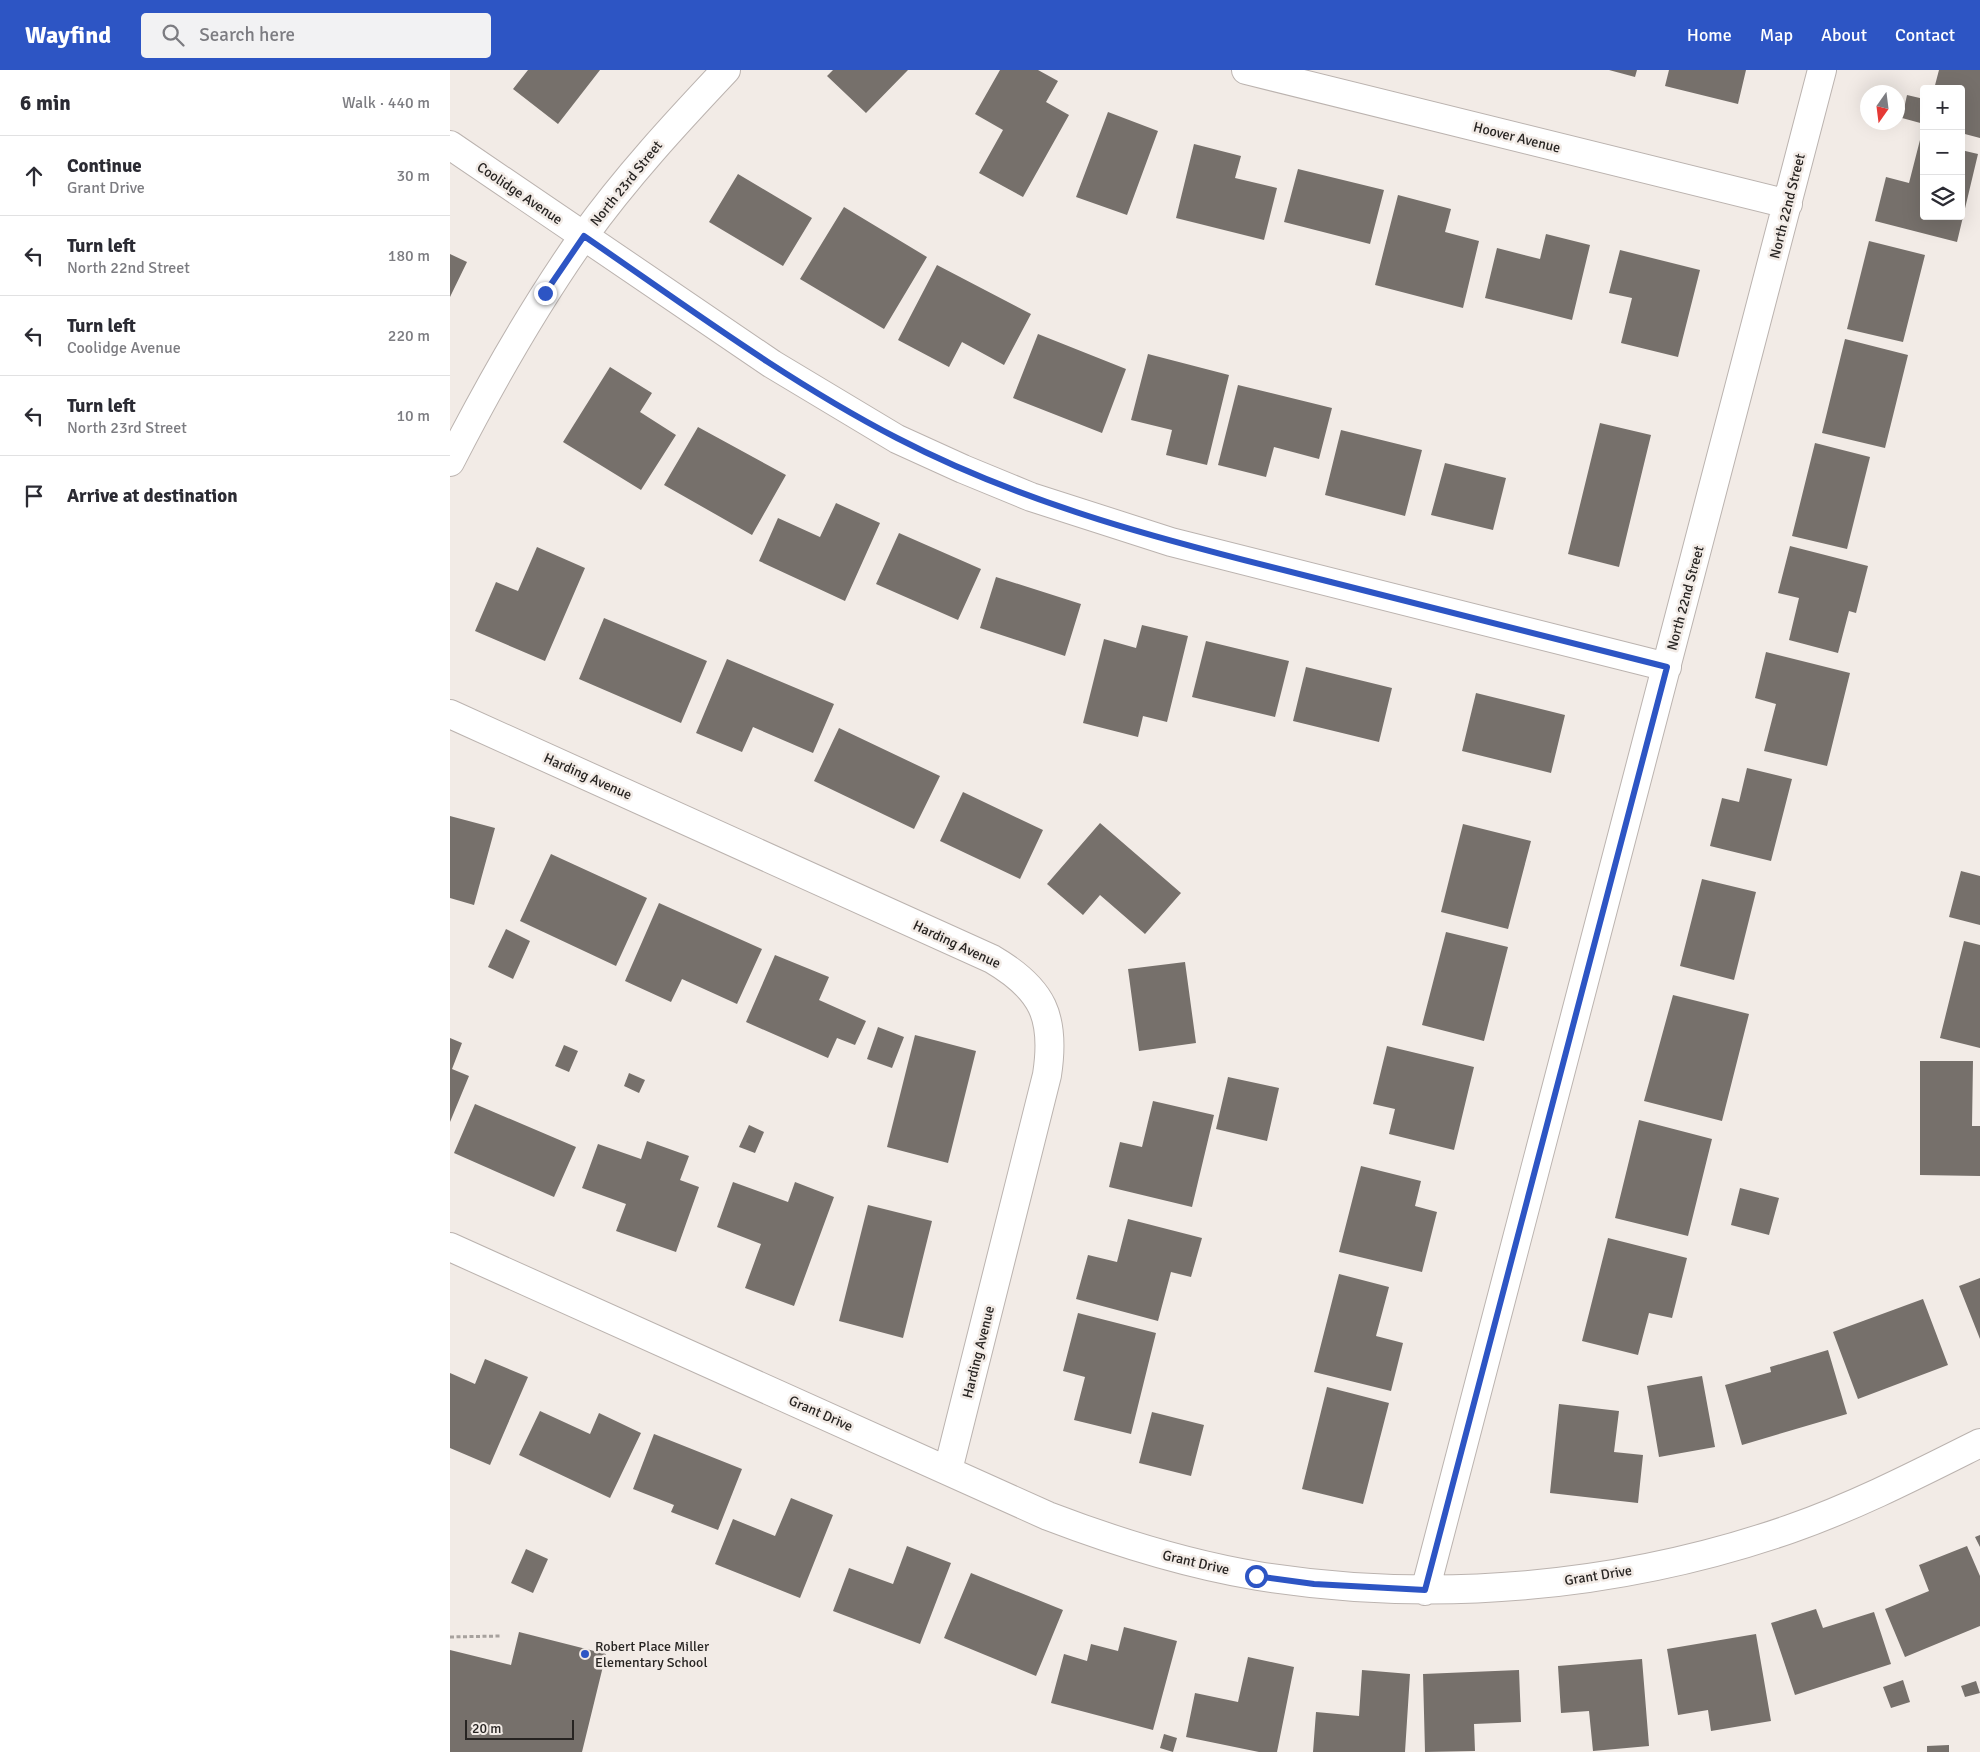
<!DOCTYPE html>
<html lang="en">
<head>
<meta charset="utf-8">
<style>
	:root { --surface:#fff; --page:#f2f2f3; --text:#2b2b33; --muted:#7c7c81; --line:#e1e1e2; --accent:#2d55c4 }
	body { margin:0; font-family:Signika,sans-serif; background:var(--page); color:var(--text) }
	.controls { position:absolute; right:15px; top:15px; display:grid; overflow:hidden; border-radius:5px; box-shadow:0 5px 20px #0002 }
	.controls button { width:45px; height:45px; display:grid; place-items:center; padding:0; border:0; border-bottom:1px solid var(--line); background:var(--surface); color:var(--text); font:25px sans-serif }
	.compass { position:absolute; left:1410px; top:15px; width:45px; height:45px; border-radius:50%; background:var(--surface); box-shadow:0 5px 20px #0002; rotate:194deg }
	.scale { position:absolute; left:15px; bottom:12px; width:109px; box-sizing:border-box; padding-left:5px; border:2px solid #272422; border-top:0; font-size:14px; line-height:18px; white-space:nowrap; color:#272422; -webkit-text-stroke:4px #f2ebe6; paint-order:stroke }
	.stop { position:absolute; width:15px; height:15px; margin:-11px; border:4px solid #2d55c4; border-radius:50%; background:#fff }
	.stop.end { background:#2d55c4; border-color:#fff; box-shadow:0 1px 5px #0008 }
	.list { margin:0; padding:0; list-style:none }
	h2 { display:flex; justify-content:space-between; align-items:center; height:65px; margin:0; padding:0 20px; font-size:21px }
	h2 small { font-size:16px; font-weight:400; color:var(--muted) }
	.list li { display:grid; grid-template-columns:32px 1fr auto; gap:15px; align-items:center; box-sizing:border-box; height:80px; padding:0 20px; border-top:1px solid var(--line) }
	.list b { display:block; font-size:19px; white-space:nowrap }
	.list p { margin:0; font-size:16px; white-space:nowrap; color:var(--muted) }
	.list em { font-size:16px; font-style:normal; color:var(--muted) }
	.icon { flex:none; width:28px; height:28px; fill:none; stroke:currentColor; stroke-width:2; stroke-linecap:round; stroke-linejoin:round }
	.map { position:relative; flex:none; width:1530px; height:1682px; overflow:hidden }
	header { display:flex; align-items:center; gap:30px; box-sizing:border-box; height:70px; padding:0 25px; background:var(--accent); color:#fff }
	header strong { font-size:24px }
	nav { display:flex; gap:28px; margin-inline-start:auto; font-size:18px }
	.search { width:350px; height:45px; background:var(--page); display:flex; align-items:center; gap:12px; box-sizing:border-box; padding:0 18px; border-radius:5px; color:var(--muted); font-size:19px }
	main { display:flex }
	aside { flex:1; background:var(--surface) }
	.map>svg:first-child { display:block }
	.building { fill:#76706b }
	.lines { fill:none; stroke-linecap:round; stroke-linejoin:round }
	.minor-casing { stroke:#bbb3af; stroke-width:30 }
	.path { stroke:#a7a19d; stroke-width:3; stroke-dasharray:4 2.5; stroke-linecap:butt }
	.minor { stroke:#fff; stroke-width:28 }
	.route { stroke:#2d55c4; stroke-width:6 }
	.poi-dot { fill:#2d55c4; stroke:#f2ebe6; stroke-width:2 }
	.labels { text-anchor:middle; stroke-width:5; stroke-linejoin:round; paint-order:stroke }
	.street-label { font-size:14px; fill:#272422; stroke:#f2ebe6 }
	.poi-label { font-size:14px; fill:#272422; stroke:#f2ebe6; text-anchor:start }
</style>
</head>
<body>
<header>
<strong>Wayfind</strong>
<div class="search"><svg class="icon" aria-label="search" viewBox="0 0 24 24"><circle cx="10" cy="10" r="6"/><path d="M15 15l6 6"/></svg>Search here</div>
<nav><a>Home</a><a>Map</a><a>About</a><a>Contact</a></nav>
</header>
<main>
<aside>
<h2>6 min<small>Walk · 440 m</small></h2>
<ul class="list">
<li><svg class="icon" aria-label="ahead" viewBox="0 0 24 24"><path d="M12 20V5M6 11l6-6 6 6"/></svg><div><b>Continue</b><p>Grant Drive</p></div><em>30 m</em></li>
<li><svg class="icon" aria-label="left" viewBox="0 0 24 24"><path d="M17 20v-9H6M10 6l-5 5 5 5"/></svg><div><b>Turn left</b><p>North 22nd Street</p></div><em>180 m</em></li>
<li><svg class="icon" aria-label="left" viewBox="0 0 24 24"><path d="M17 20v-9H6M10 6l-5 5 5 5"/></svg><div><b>Turn left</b><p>Coolidge Avenue</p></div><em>220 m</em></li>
<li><svg class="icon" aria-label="left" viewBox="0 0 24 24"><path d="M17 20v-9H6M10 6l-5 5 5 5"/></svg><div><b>Turn left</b><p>North 23rd Street</p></div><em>10 m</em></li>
<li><svg class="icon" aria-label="arrive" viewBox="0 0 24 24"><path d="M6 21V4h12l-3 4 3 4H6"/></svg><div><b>Arrive at destination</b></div></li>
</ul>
</aside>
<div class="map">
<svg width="1530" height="1682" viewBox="0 0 1530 1682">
	<rect width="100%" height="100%" fill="#f2ebe6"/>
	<!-- building -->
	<path class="building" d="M78,0H150L108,54L63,19Z
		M383,0H458L416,43L377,6Z
		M550,0H588L608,11L596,32L619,45L573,127L529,103L553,60L525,44Z
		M1159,0H1187L1185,7Z
		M1219,0H1296L1288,34L1215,16Z
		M1489,0H1530V68L1511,63V19H1484Z
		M1457,25L1474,29V54L1452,48Z
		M658,42L708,61L677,145L626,127Z
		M1470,70H1474V146H1511V80L1528,84L1507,172L1425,151L1436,107L1459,113Z
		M744,74L791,86L785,108L827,118L814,170L726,148Z
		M848,99L934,120L920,174L834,152Z
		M288,104L362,148L333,196L259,152Z
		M948,125L1001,139L995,162L1029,171L1013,238L925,215Z
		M394,137L477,187L434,259L350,209Z
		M1096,164L1140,175L1122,250L1035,228L1047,178L1090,189Z
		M1419,171L1475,185L1453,272L1397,259Z
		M1170,180L1250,200L1228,287L1171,273L1182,228L1159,223Z
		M0,184L17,192L0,227Z
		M487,195L581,244L554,295L512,272L499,297L448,270Z
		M588,264L676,299L652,363L563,328Z
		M1395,269L1458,285L1435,378L1372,363Z
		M698,284L779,305L757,395L716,385L722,360L681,350Z
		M160,297L202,323L190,342L226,365L191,420L113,372Z
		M788,315L882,338L869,389L824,377L816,407L768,395Z
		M1150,353L1201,365L1169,497L1118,484Z
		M248,357L336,405L302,465L214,415Z
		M891,360L972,380L955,446L875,425Z
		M1365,373L1420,387L1397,479L1342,466Z
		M995,393L1056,408L1043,460L981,445Z
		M386,433L430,453L395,531L309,491L328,448L370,467Z
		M449,463L531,499L508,550L426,514Z
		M1340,476L1418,496L1406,543L1399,541L1388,583L1339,570L1349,528L1328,523Z
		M87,477L135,498L95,591L25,561L46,512L68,521Z
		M546,507L631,534L615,586L530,558Z
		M154,548L257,591L231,653L129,609Z
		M692,555L738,566L717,652L693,646L688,667L633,653L654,569L686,578Z
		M756,571L839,591L825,647L742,627Z
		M1316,582L1400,603L1377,696L1314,681L1326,634L1305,628Z
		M277,589L384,634L363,683L303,657L292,682L246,663Z
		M856,597L942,618L929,672L843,651Z
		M1026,623L1115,645L1101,703L1012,681Z
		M389,658L490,706L464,759L364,711Z
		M1297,698L1342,709L1321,791L1260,776L1272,728L1289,732Z
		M513,722L593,760L570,809L490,771Z
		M0,746L45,758L24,835L0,828Z
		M650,753L731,823L695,864L650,825L633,845L597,814Z
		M1013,754L1081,771L1058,859L991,842Z
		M101,784L197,828L166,896L70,851Z
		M1511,801L1530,806V855L1499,847Z
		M1252,809L1306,822L1284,910L1230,896Z
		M209,833L312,879L287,934L232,909L221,932L175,911Z
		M56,859L80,871L63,909L38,897Z
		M996,862L1058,877L1034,971L972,955Z
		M1514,871L1530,875V978L1490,968Z
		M325,885L379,907L369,930L416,951L405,975L387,968L378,988L296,952Z
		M735,892L746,973L689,981L678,899Z
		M1223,925L1299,944L1272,1051L1194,1031Z
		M428,957L454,967L442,998L417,989Z
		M465,965L526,981L498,1093L437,1077Z
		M0,968L12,973L2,999L19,1006L0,1052Z
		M114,975L128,981L119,1002L105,996Z
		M937,976L1024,997L1004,1080L939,1064L945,1039L923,1034Z
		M1470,991H1523L1522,1056H1530V1106L1470,1105Z
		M179,1003L195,1010L189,1023L174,1016Z
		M778,1007L829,1018L817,1071L766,1059Z
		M703,1031L764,1045L742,1137L659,1117L670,1072L692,1077Z
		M25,1034L126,1077L104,1127L4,1083Z
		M1189,1050L1262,1069L1238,1166L1165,1148Z
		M299,1055L314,1062L305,1083L289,1077Z
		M197,1071L239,1086L230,1110L249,1117L226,1182L166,1161L176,1134L132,1118L148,1074L191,1089Z
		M911,1096L971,1111L965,1136L987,1142L972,1202L889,1182Z
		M283,1112L338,1132L345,1112L384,1127L344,1236L295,1218L311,1174L267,1157Z
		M1290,1118L1329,1128L1319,1165L1281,1155Z
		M418,1135L482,1151L453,1268L389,1251Z
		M678,1149L752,1168L741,1207L721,1202L708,1251L626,1229L638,1185L667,1192Z
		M1158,1168L1237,1188L1222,1248L1199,1243L1188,1285L1132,1271Z
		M889,1204L939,1217L926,1266L953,1273L941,1321L864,1302Z
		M1530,1208V1269L1509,1216Z
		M1473,1229L1498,1295L1408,1329L1383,1262Z
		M628,1243L706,1263L681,1364L624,1350L635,1307L613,1301Z
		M1378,1280L1397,1344L1292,1375L1275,1315L1321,1302L1320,1297Z
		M35,1289L78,1307L40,1395L0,1378V1303L25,1314Z
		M1252,1306L1265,1377L1209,1387L1197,1316Z
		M877,1317L939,1333L913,1434L852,1419Z
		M1109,1334L1169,1341L1164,1382L1193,1385L1188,1433L1100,1423Z
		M90,1341L140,1364L149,1343L191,1363L160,1428L69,1385Z
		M702,1342L754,1355L741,1406L689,1393Z
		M204,1364L292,1399L268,1460L221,1442L224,1435L183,1419Z
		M341,1428L383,1445L350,1528L265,1494L283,1449L325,1466Z
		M1530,1465V1477L1525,1467Z
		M457,1476L501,1493L470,1574L383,1541L399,1498L443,1514Z
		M1517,1476L1530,1506V1556L1455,1587L1435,1539L1479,1521L1469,1495Z
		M76,1479L98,1489L83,1523L61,1513Z
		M521,1503L613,1540L586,1606L494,1568Z
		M1366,1539L1373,1558L1424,1542L1441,1594L1345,1625L1321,1553Z
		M674,1557L727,1571L703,1660L601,1633L614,1584L637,1591L641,1574L668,1581Z
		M69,1562L156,1584L132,1682H0V1580L61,1595Z
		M1306,1564L1321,1651L1261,1661L1258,1640L1228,1645L1217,1579Z
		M798,1587L844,1597L827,1682H809L736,1667L745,1623L788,1632Z
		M1192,1589L1199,1676L1143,1681L1139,1641L1111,1643L1108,1596Z
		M912,1600L960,1604L955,1682H863L866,1642L909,1646Z
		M1069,1600L1071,1652L1024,1654L1025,1681L975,1682L973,1604Z
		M1453,1610L1460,1632L1441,1638L1433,1617Z
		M1526,1611L1530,1623L1515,1627L1511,1616Z
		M714,1664L727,1668L723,1682L710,1678Z
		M1499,1675V1682H1477V1676Z"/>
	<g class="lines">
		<defs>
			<path id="minor" d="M796,0L1338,134
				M0,75L322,294L447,369L513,399L581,427L721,472L1217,597
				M0,392C40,314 83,238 133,167C176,107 226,53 276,0
				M0,644L542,889C593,919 606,947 597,1005L498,1400
				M0,1177L598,1446C666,1472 736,1494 808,1506C985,1534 1170,1518 1340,1459C1406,1436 1468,1404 1530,1373
				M975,1521L1372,0"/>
		</defs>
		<!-- minor casing -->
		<use href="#minor" class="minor-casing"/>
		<!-- path -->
		<path class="path" d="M0,1567L50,1566"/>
		<!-- minor -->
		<use href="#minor" class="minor"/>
	</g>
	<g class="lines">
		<!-- route -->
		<path class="route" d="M95,223L134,166C236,236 337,311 447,368C578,436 720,472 861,507C980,537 1099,567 1217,597L975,1520L864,1514L806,1506"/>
	</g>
	<!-- markers -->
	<circle class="poi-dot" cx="135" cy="1584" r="5"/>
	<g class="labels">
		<!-- street labels -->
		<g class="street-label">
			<text transform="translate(1067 67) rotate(14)" y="5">Hoover Avenue</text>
			<text transform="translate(176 113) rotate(-51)" y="5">North 23rd Street</text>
			<text transform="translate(70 123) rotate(34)" y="5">Coolidge Avenue</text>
			<text transform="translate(1337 136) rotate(-76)" y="5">North 22nd Street</text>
			<text transform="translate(1235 528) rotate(-75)" y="5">North 22nd Street</text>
			<text transform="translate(138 706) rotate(24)" y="5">Harding Avenue</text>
			<text transform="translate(507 874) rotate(25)" y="5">Harding Avenue</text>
			<text transform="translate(528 1282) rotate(-76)" y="5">Harding Avenue</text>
			<text transform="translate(371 1343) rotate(24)" y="5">Grant Drive</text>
			<text transform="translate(746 1492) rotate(13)" y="5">Grant Drive</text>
			<text transform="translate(1148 1505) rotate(-9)" y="5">Grant Drive</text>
		</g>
		<!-- poi labels -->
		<g class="poi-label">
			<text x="145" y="1581">Robert Place Miller<tspan x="145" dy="16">Elementary School</tspan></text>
		</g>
	</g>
</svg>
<div class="controls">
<button>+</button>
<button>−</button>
<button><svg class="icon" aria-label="layers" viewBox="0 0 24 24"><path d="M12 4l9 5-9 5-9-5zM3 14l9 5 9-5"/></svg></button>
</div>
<svg class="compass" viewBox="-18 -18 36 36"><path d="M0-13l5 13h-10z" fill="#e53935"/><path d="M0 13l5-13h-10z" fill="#7c7c81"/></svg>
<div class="scale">20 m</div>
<div class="stop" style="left:806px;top:1506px"></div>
<div class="stop end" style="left:95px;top:223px"></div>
</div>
</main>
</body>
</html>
